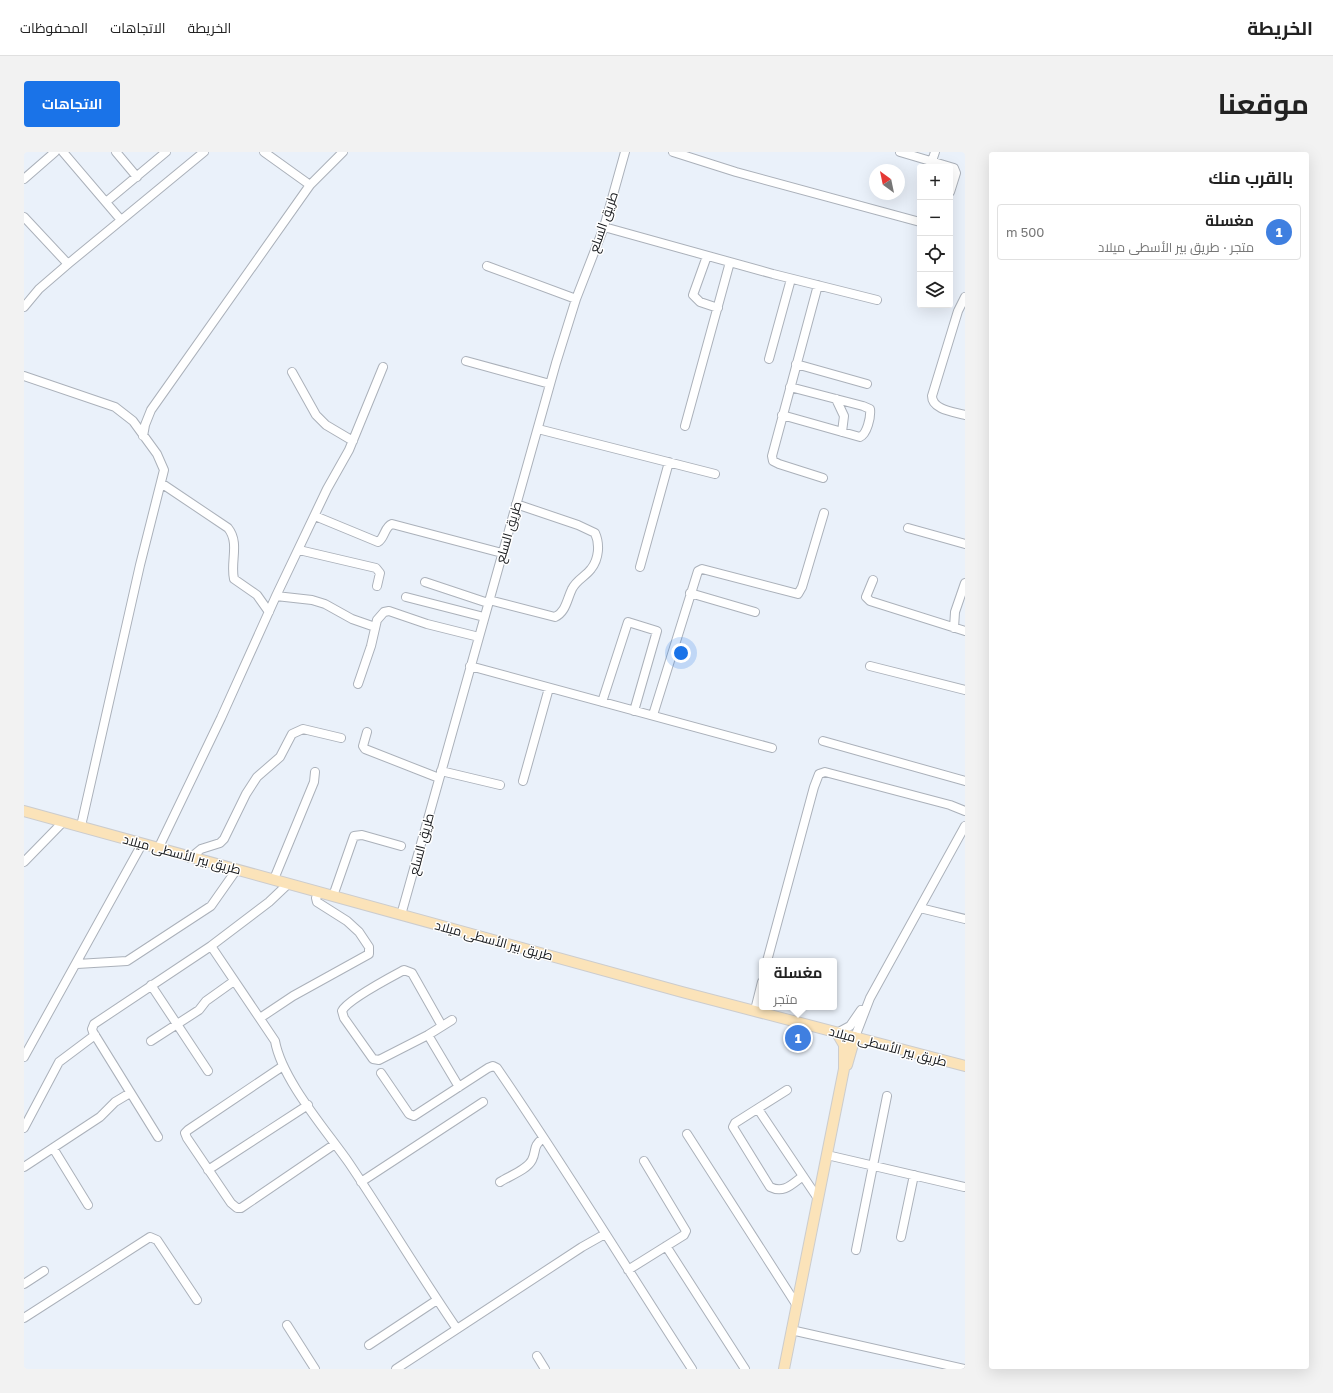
<!DOCTYPE html>
<html lang="ar">
<head>
<meta charset="utf-8">
<style>
	:root { --surface:#fff; --page:#f2f2f2; --text:#222; --muted:#767676; --line:#e0e0e0; --accent:#1a73e8 }
	body { margin:0; font-family:"Golos Text",Cairo,sans-serif; background:var(--page); color:var(--text); direction:rtl }
	.controls { position:absolute; right:12px; top:12px; display:grid; overflow:hidden; border-radius:4px; box-shadow:0 4px 16px #0002 }
	.controls button { width:36px; height:36px; display:grid; place-items:center; padding:0; border:0; border-bottom:1px solid var(--line); background:var(--surface); color:var(--text); font:20px sans-serif }
	.compass { position:absolute; left:845px; top:12px; width:36px; height:36px; border-radius:50%; background:var(--surface); box-shadow:0 4px 16px #0002; rotate:327deg }
	.you { position:absolute; left:657px; top:501px; width:14px; height:14px; margin:-10px; border:3px solid #fff; border-radius:50%; background:#1a73e8; box-shadow:0 0 0 6px #1a73e833 }
	.badge { display:grid; place-items:center; width:26px; height:26px; border-radius:50%; background:var(--accent); color:#fff; font-size:13px; font-weight:700 }
	.pin { position:absolute; translate:-50% -50%; border:2px solid #fff; box-shadow:0 1px 4px #0006 }
	.popup { position:absolute; left:735px; top:806px; width:78px; height:52px; box-sizing:border-box; display:grid; place-content:center; border-radius:4px; background:var(--surface); filter:drop-shadow(0 1px 3px #0005); font-size:13px; white-space:nowrap; color:var(--muted) }
	.popup b { font-size:15px; color:var(--text) }
	.popup::after { content:''; position:absolute; left:50%; top:100%; margin-left:-8px; border:8px solid transparent; border-top-color:var(--surface) }
	.list { margin:0; padding:0; list-style:none }
	h2 { display:flex; justify-content:space-between; align-items:center; height:52px; margin:0; padding:0 16px; font-size:17px }
	h2 small { font-size:13px; font-weight:400; color:var(--muted) }
	.list li { display:grid; grid-template-columns:26px 1fr auto; gap:12px; align-items:center; box-sizing:border-box; height:56px; margin:0 8px 8px; padding:0 8px; border:1px solid var(--line); border-radius:4px }
	.list b { display:block; font-size:15px; white-space:nowrap }
	.list p { margin:0; font-size:13px; white-space:nowrap; color:var(--muted) }
	.list em { font-size:13px; font-style:normal; color:var(--muted) }
	.icon { flex:none; width:22px; height:22px; fill:none; stroke:currentColor; stroke-width:2; stroke-linecap:round; stroke-linejoin:round }
	.map { position:relative; flex:none; width:941px; height:1217px; overflow:hidden; direction:ltr; border-radius:4px }
	header { display:flex; align-items:center; gap:24px; box-sizing:border-box; height:56px; padding:0 20px; background:var(--surface); border-bottom:1px solid var(--line) }
	header strong { font-size:19px }
	nav { display:flex; gap:22px; margin-inline-start:auto; font-size:14px }
	.intro { display:flex; align-items:center; justify-content:space-between; box-sizing:border-box; height:96px; padding:0 24px }
	h1 { margin:0; font-size:28px }
	.button { padding:10px 18px; border-radius:4px; background:var(--accent); color:#fff; font-size:14px; font-weight:700 }
	main { display:flex; gap:24px; padding:0 24px }
	aside { flex:1; background:var(--surface); border-radius:4px; box-shadow:0 4px 16px #0002 }
	.map>svg:first-child { display:block }
	.lines { fill:none; stroke-linecap:round; stroke-linejoin:round }
	.minor-casing { stroke:#abb1ba; stroke-width:10 }
	.major-casing { stroke:#cccccd; stroke-width:12 }
	.minor { stroke:#fff; stroke-width:8 }
	.major { stroke:#fbe3b9; stroke-width:10 }
	.labels { text-anchor:middle; stroke-width:3; stroke-linejoin:round; paint-order:stroke }
	.street-label { font-size:13px; fill:#17191c; stroke:#fff }
</style>
</head>
<body>
<header>
<strong>الخريطة</strong>
<nav><a>الخريطة</a><a>الاتجاهات</a><a>المحفوظات</a></nav>
</header>
<div class="intro"><h1>موقعنا</h1><a class="button">الاتجاهات</a></div>
<main>
<aside>
<h2>بالقرب منك<small></small></h2>
<ul class="list">
<li><span class="badge" style="background:#3f7fe0">1</span><div><b>مغسلة</b><p>متجر · طريق بير الأسطى ميلاد</p></div><em>500 m</em></li>
</ul>
</aside>
<div class="map">
<svg width="941" height="1217" viewBox="0 0 941 1217">
	<rect width="100%" height="100%" fill="#eaf1fa"/>
	<g class="lines">
		<defs>
			<path id="minor" d="M39,0L97,68
				M92,0L113,25
				M240,0L286,33
				M649,0L712,20L896,70
				M876,0L930,16L932,21L926,40
				M908,9L911,0
				M0,27L31,0
				M82,50L142,0
				M0,65L44,112L15,137L0,155
				M580,75L749,122L853,148
				M683,104L669,143L676,150L694,156
				M44,112L180,0
				M463,114L552,147
				M794,133L748,304L749,309L755,312L799,326
				M941,145L934,159L908,244C908,258 931,260 941,263
				M745,207L767,127
				M442,209L526,232
				M772,212L843,232
				M268,220L292,263L302,273L329,289
				M0,224L91,255L109,269L133,302L140,318L116,413L57,674
				M812,247L820,264L818,280
				M758,263L836,285C843,282 847,265 846,257L839,254L766,235
				M661,274L706,110
				M514,277L691,322
				M119,284L121,273L127,258L286,33L319,0
				M137,331L204,376C216,391 206,410 210,427L233,443L245,460
				M291,364L354,390C361,386 360,375 368,372L478,401
				M884,376L941,392
				M275,398L352,416L356,421L353,434
				M616,415L645,310
				M849,428L842,445L846,449L941,479
				M401,430L464,451
				M666,441L731,460
				M252,444L288,448L301,452L328,467L351,475
				M382,445L460,465
				M465,448L531,465C542,460 543,447 548,437C552,428 562,424 567,417C575,407 576,392 571,381L554,373L492,352
				M930,476L931,460L941,431
				M446,514L748,596
				M846,514L941,538
				M334,532L347,494L353,468L360,460L365,459L403,472L455,485
				M578,550L604,470L633,479L610,559
				M629,563L674,419L678,417L774,442L778,435L800,361
				M343,580L339,594L341,597L415,626
				M799,589L941,629
				M417,619L476,633
				M499,629L525,536
				M134,697L197,566L252,444L303,337L325,298L359,215
				M166,706L177,697L196,691L200,687L222,642L233,625L256,605L268,582L279,577L317,586
				M0,710L39,670
				M250,727L290,630L291,620
				M309,744L330,684L338,683L377,694
				M896,756L941,767
				M377,763L532,211L552,147L580,75L601,0
				M187,794L251,889C258,928 302,978 325,1011C362,1066 396,1123 433,1177
				M743,809L790,635L795,622L801,620L926,653L941,659
				M53,812L103,809L187,754L213,717
				M127,833L184,919
				M731,858L738,830
				M236,866L269,844L345,802V795L335,780L323,769L293,750L292,746L295,740
				M418,874L388,821L380,818C367,825 323,848 318,859L320,866L349,907L355,908L404,883L428,868
				M813,881L826,874L837,858
				M404,883L435,935
				M831,885L846,846L941,674
				M127,889L175,858L182,849L210,829
				M0,905L118,692
				M259,914L164,978L161,981L163,986L207,1051L213,1056H217L311,992
				M357,921L385,962L390,964L464,916L469,914L473,916C541,1015 603,1117 668,1217
				M763,938L711,971L709,975L746,1035C760,1042 768,1032 779,1024
				M734,957L793,1045
				M0,976L35,910L71,883
				M663,982L772,1152
				M134,985L69,880L68,877L70,872L187,794L245,750L264,732
				M29,996L64,1053
				M803,1003L940,1035
				M0,1015L76,965L91,950L106,941
				M184,1018L284,953
				M337,1030L459,950
				M476,1030C485,1024 503,1018 508,1008C513,998 508,995 519,986
				M877,1085L890,1023
				M642,1094L721,1217
				M832,1098L863,944
				M604,1118L660,1083L662,1079L620,1009
				M0,1132L20,1119
				M0,1166L126,1085L133,1088L173,1148
				M263,1173L291,1217
				M767,1178L941,1217
				M345,1193L413,1148
				M513,1204L521,1217
				M372,1217L558,1095L581,1082"/>
			<path id="major" d="M0,659L658,840L941,914
				M823,913L831,885
				M760,1217L820,917V893L813,881"/>
		</defs>
		<!-- minor casing -->
		<use href="#minor" class="minor-casing"/>
		<!-- major casing -->
		<use href="#major" class="major-casing"/>
		<!-- minor -->
		<use href="#minor" class="minor"/>
		<!-- major -->
		<use href="#major" class="major"/>
	</g>
	<g class="labels">
		<!-- street labels -->
		<g class="street-label">
			<text transform="translate(579 70) rotate(-71)" y="5">طريق السلع</text>
			<text transform="translate(484 380) rotate(-74)" y="5">طريق السلع</text>
			<text transform="translate(397 692) rotate(-75)" y="5">طريق السلع</text>
			<text transform="translate(158 702) rotate(15)" y="5">طريق بير الأسطى ميلاد</text>
			<text transform="translate(470 788) rotate(15)" y="5">طريق بير الأسطى ميلاد</text>
			<text transform="translate(864 894) rotate(15)" y="5">طريق بير الأسطى ميلاد</text>
		</g>
	</g>
</svg>
<div class="controls">
<button>+</button>
<button>−</button>
<button><svg class="icon" aria-label="locate" viewBox="0 0 24 24"><circle cx="12" cy="12" r="6"/><path d="M12 2v4M12 18v4M2 12h4M18 12h4"/></svg></button>
<button><svg class="icon" aria-label="layers" viewBox="0 0 24 24"><path d="M12 4l9 5-9 5-9-5zM3 14l9 5 9-5"/></svg></button>
</div>
<svg class="compass" viewBox="-18 -18 36 36"><path d="M0-13l5 13h-10z" fill="#e53935"/><path d="M0 13l5-13h-10z" fill="#767676"/></svg>
<div class="you"></div>
<div class="pin badge" style="left:774px;top:886px;background:#3f7fe0">1</div>
<div class="popup"><b>مغسلة</b>متجر</div>
</div>
</main>
</body>
</html>
